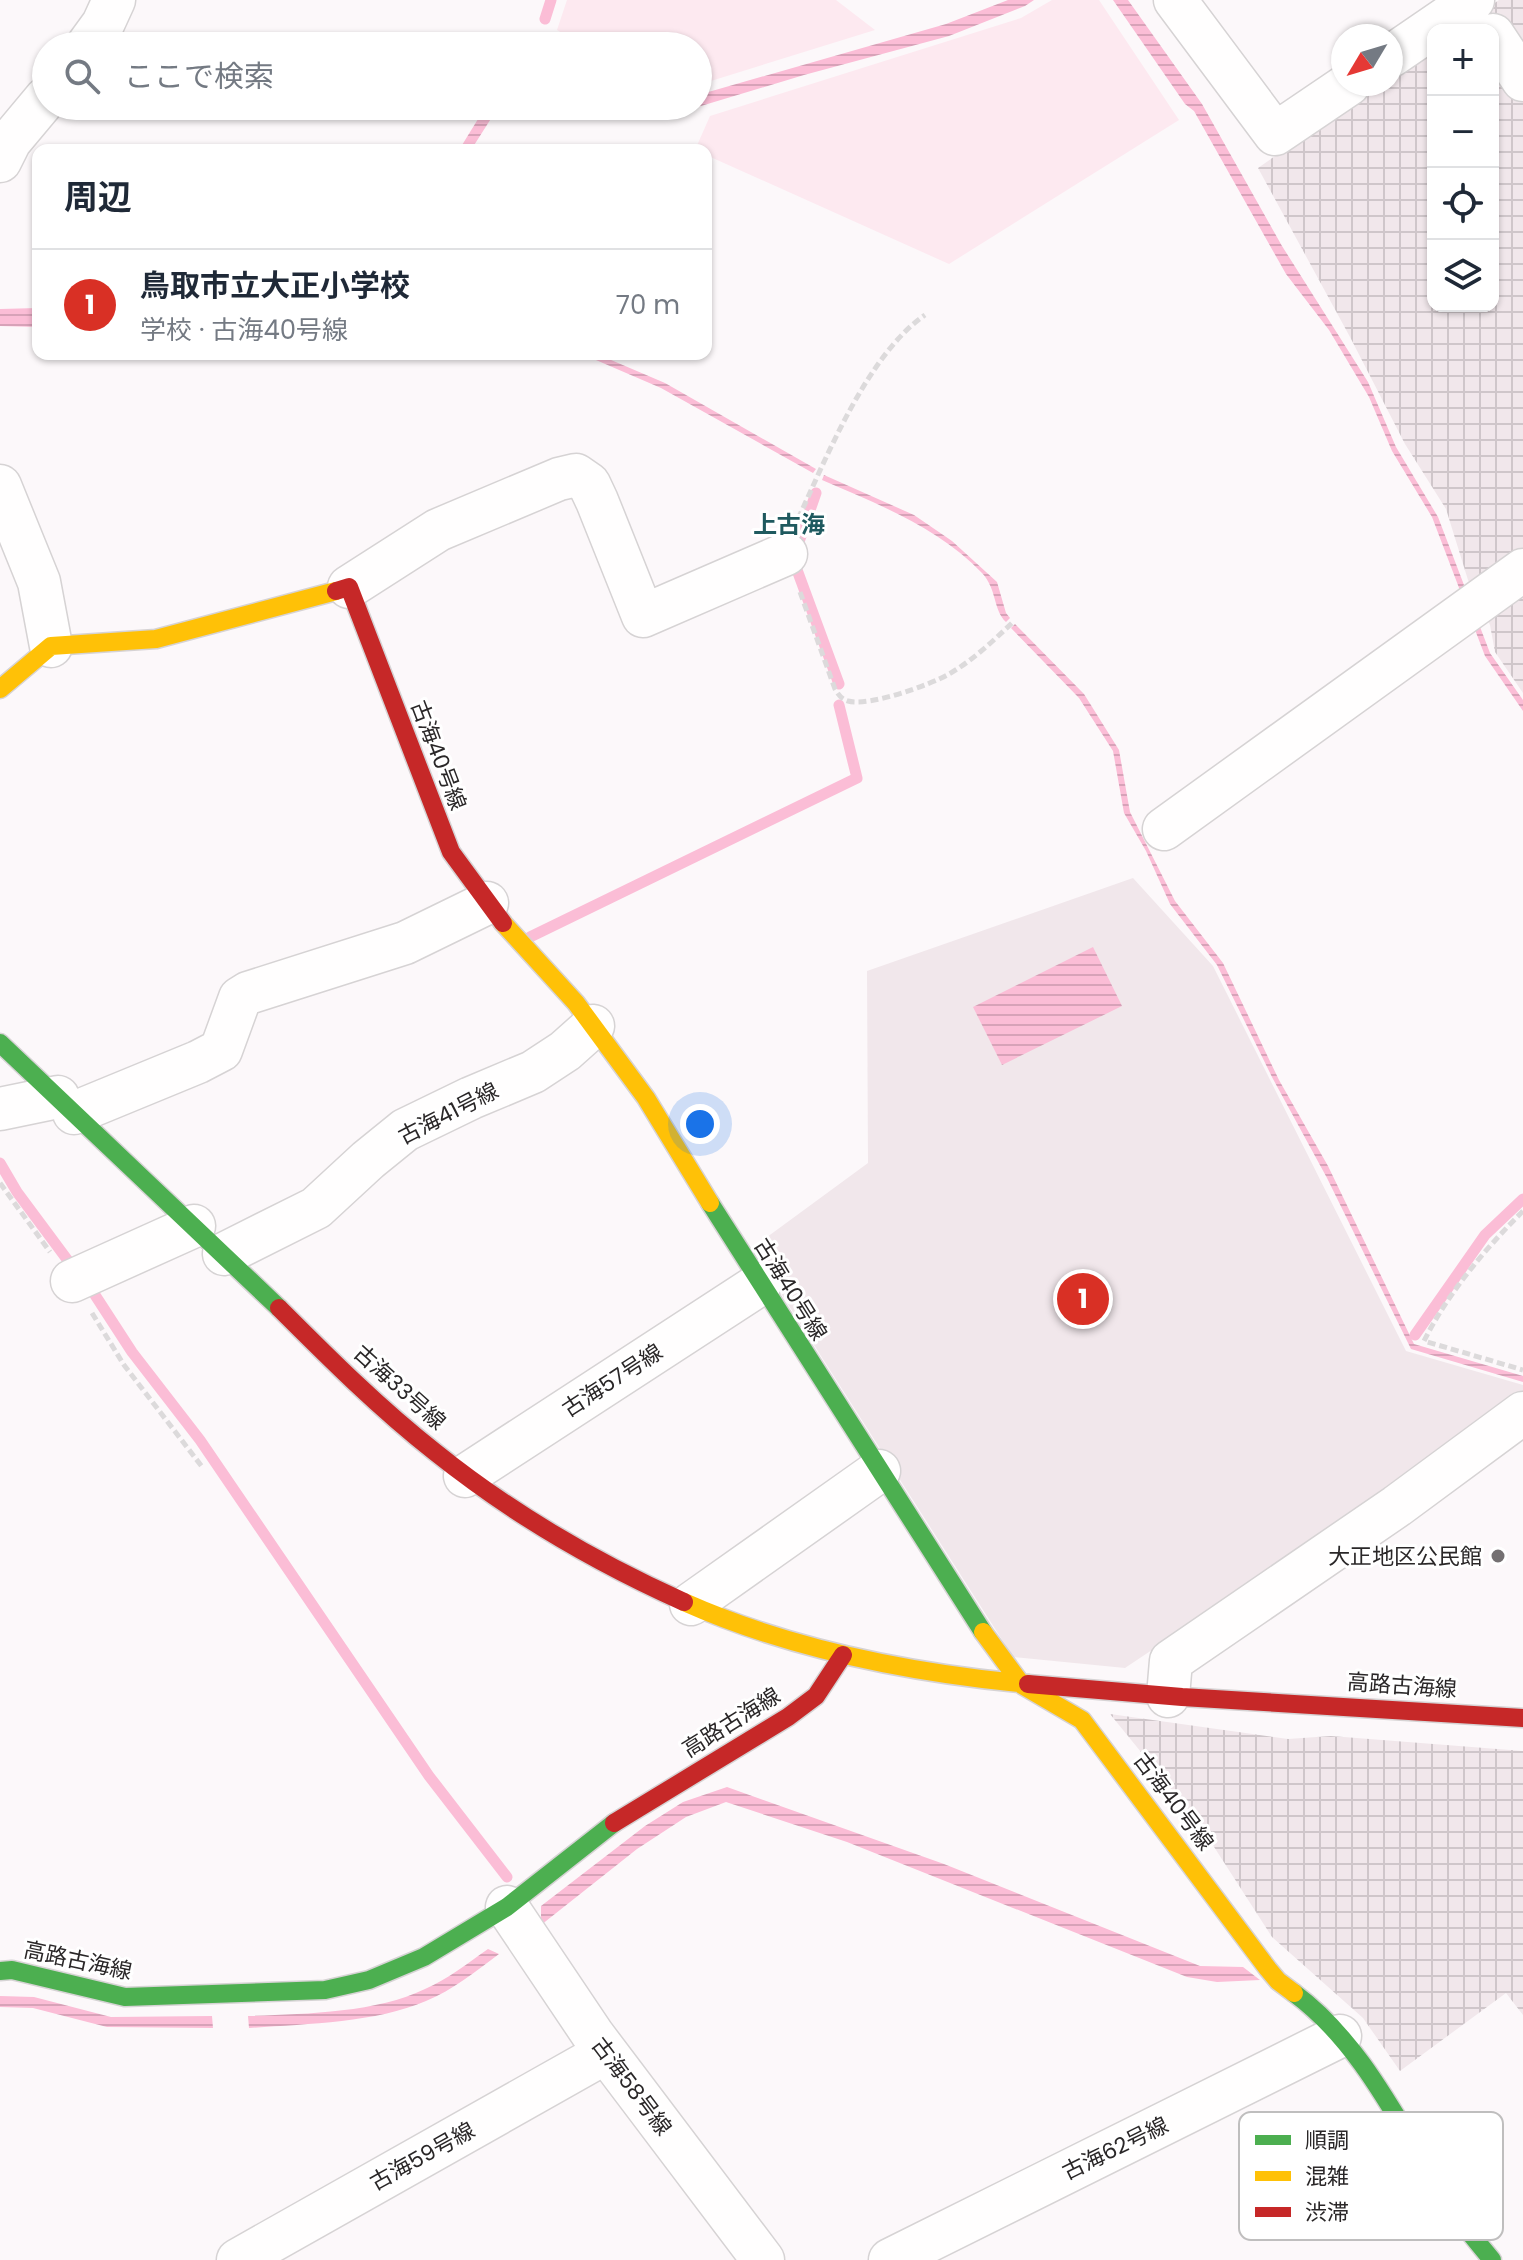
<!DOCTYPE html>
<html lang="ja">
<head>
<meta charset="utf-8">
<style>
	:root { --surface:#fff; --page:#f6f6f7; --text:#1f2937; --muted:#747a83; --line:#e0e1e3; --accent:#d93025 }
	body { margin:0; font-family:Poppins,"Noto Sans JP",sans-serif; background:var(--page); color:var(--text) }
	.controls { position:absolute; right:24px; top:24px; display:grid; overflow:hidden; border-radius:16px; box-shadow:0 2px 6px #0004 }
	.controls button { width:72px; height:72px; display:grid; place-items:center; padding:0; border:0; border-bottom:2px solid var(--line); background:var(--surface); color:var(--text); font:40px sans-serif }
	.compass { position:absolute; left:1331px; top:24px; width:72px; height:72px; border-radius:50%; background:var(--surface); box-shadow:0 2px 6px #0004; rotate:232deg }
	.you { position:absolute; left:700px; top:1124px; width:28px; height:28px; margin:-20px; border:6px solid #fff; border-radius:50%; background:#1a73e8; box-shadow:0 0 0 12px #1a73e833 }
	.badge { display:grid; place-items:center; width:52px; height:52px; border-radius:50%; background:var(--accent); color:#fff; font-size:26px; font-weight:700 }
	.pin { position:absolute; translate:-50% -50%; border:4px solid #fff; box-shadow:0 2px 8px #0006 }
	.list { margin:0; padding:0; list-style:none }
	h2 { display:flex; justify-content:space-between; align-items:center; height:104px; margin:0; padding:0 32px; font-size:34px }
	h2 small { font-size:26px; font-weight:400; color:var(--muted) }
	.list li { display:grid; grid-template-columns:52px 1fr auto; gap:24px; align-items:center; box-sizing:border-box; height:112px; padding:0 32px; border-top:2px solid var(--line) }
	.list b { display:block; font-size:30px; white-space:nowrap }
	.list p { margin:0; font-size:26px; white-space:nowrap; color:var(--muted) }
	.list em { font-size:26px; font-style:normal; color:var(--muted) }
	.icon { flex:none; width:44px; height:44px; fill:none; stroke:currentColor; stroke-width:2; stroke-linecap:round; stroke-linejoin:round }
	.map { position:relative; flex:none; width:1523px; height:2260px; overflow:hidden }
	.search { position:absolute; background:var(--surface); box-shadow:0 2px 6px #0004; left:32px; top:32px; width:680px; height:88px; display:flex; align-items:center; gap:20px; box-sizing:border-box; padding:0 28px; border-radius:44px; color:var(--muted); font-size:30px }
	.panel { position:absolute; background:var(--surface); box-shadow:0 2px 6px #0004; left:32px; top:144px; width:680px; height:216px; border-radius:16px }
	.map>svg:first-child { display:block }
	.built { fill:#f1e7eb }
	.industrial { fill:url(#industrial-grid) }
	.green { fill:#fde9f0 }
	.water { fill:url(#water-rules) }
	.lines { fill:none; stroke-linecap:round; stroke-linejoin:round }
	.stream { stroke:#fbbdd6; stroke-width:11 }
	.street-casing { stroke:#d6d3d4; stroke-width:45 }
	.fast-casing { stroke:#d6d3d4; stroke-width:21 }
	.slow-casing { stroke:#d6d3d4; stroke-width:21 }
	.jam-casing { stroke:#d6d3d4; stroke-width:21 }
	.path { stroke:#dcdadb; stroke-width:5; stroke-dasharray:8 4; stroke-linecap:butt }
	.street { stroke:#fffefe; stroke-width:42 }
	.fast { stroke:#4caf50; stroke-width:18 }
	.slow { stroke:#ffc107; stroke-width:18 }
	.jam { stroke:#c62828; stroke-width:18 }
	.poi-dot { fill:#747072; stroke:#fff; stroke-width:3 }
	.labels { text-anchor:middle; stroke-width:6; stroke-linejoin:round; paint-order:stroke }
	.street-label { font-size:22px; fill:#2a2728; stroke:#fff }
	.poi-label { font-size:22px; fill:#2a2728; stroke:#fff; text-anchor:end }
	.neighbourhood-label { font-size:24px; font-weight:bold; fill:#1f5a5f; stroke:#fff }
	.key { fill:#fff; stroke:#bfbebe; stroke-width:2 }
	.key-label { font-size:22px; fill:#2a2728 }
</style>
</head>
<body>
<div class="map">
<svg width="1523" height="2260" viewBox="0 0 1523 2260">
	<defs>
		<pattern id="industrial-grid" width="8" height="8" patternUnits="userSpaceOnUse" patternTransform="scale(2)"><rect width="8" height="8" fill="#f1e7eb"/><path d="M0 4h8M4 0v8" fill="none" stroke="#cfc6ca"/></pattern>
		<pattern id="water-rules" width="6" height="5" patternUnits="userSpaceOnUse" patternTransform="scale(2)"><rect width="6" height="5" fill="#fbbdd6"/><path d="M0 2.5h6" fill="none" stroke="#d7a2b8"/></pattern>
	</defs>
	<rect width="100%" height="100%" fill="#fcf8fa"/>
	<!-- built -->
	<path class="built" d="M1133,878L1213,966L1406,1351L1523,1385V1399L1463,1442L1125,1668L1013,1657L752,1248L868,1163L867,971Z"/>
	<!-- industrial -->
	<path class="industrial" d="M1499,0H1523V693L1495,652L1490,625L1468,580L1446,509L1405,444L1350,337L1258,168L1378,84H1391V75L1433,46V306H1493V30H1456Z
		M1110,1714L1288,1739L1331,1736L1523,1751V2015L1506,1993L1400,2071L1363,2018L1272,1937L1198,1822Z"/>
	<!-- green -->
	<path class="green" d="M567,0H836L875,30L698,85V46H583L557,30Z
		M1052,0H1099L1179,120L949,264L706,155V150H695L710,116L1021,18Z"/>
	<!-- water -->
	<path class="water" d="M1008,0H1034L1025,6L949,36L804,75L661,118L641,106H698V95L946,24Z
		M1113,0H1128L1202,104L1282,246L1368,382L1396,447L1438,517L1490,653L1523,700V711L1485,656L1432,517L1392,451L1369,397L1329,330L1286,274L1194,111L1185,104Z
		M486,106H499L471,150H459Z
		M38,308V327L0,326V309Z
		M582,354H597L665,383L816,469L813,473L661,388Z
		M824,475L914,515L952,541L997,582L1006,613L1010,618L1006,622C993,610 997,589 982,573C939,528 878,504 822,480Z
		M1015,624L1084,694L1119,750L1130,812L1175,901L1223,963L1279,1080L1328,1166L1414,1344L1523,1376V1382L1411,1349L1327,1178L1273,1079L1217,965L1170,904L1146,851L1124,813L1113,751L1079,698L1011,628Z
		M1093,947L1122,1006L1002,1065L973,1007Z
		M727,1787L944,1864L1200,1966L1243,1967L1260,1980L1217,1982L1187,1977L847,1842L726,1802L686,1817L637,1849L541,1925V1906L645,1826L683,1802Z
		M488,1949L499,1954C476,1971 453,1990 426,2001C375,2023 304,2024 249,2028L248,2016C303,2014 376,2013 425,1989C448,1979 468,1963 488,1949Z
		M0,1996L34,1997L111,2017L212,2016L213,2028L107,2027L33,2008L0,2007Z"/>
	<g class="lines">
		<!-- stream -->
		<path class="stream" d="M545,19L551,0
			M816,493L793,559L839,684
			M530,937L857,778L839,705
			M0,1163L17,1192L69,1262
			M95,1295L132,1352L200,1440L429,1776L507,1877
			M1415,1335L1485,1235L1523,1199"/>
		<defs>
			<path id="street" d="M1175,0L1275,134L1349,84
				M1493,35L1523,80
				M87,46L103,24L114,0
				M1391,56L1473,0
				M0,161L10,141L46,98
				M0,486L39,582L51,646
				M349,587L438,530L559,479L576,475L589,484L597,501L643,616L786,554
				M1164,829L1523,570
				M0,1109L58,1097
				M74,1113L198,1062L221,1050L240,998L248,993L405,943L487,903
				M224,1254L316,1208L368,1160L405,1130L471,1098L533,1072L565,1051L593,1026
				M72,1281L194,1226
				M465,1476L760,1284
				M691,1604L879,1471
				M1168,1696L1171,1661L1397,1506L1523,1413
				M507,1907L593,2035L763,2260
				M238,2260L605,2053
				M890,2260L1340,2036"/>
			<path id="fast" d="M0,1043L279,1308
				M710,1203L983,1632
				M0,1971L12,1970L125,1997L325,1990L369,1980L424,1957L507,1907L614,1823
				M1294,1993C1367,2047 1404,2136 1454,2211C1465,2228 1479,2244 1492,2260"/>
			<path id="slow" d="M0,689L51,646L156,639L336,591
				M503,923L576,1003L646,1098L710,1203
				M684,1602C792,1650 911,1673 1028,1684
				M983,1632L1022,1685L1082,1720L1268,1969L1278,1981L1294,1993"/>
			<path id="jam" d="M336,591L349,587L451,852L503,923
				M279,1308C329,1358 379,1408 435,1452C511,1513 595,1562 684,1602
				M1028,1684L1182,1697L1523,1718
				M614,1823L788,1717L816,1696L843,1655"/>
		</defs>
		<!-- street casing -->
		<use href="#street" class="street-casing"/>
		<!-- fast casing -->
		<use href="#fast" class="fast-casing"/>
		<!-- slow casing -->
		<use href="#slow" class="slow-casing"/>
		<!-- jam casing -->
		<use href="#jam" class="jam-casing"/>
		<!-- path -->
		<path class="path" d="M798,519C827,456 868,354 925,315
			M800,592L835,689C838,694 841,699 848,701C868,707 930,685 949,674C972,661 993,641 1012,623
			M0,1183L50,1252
			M1523,1211C1485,1249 1448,1293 1424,1341L1523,1370
			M92,1313L124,1365L203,1468"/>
		<!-- street -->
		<use href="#street" class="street"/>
		<!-- fast -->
		<use href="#fast" class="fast"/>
		<!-- slow -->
		<use href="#slow" class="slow"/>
		<!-- jam -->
		<use href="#jam" class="jam"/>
	</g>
	<!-- markers -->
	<circle class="poi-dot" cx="1498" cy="1556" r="8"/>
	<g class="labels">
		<!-- street labels -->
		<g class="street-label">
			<text transform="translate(439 755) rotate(69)" y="8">古海40号線</text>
			<text transform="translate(448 1113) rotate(-27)" y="8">古海41号線</text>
			<text transform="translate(791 1289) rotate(58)" y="8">古海40号線</text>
			<text transform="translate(612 1380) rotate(-33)" y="8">古海57号線</text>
			<text transform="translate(400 1387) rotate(42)" y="8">古海33号線</text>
			<text transform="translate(1402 1685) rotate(4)" y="8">高路古海線</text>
			<text transform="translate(731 1722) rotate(-32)" y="8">高路古海線</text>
			<text transform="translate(1174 1801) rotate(53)" y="8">古海40号線</text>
			<text transform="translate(78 1960) rotate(12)" y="8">高路古海線</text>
			<text transform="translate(632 2086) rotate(53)" y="8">古海58号線</text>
			<text transform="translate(1115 2148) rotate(-26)" y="8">古海62号線</text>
			<text transform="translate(422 2156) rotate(-29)" y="8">古海59号線</text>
		</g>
		<!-- poi labels -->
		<g class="poi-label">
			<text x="1482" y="1564">大正地区公民館</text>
		</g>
		<!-- neighbourhood labels -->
		<g class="neighbourhood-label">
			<text x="789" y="533">上古海</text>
		</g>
	</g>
	<!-- legend -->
	<rect x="1239" y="2112" width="264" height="128" rx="12" class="key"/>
	<rect x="1255" y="2135" width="36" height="10" fill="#4caf50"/>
	<rect x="1255" y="2171" width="36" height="10" fill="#ffc107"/>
	<rect x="1255" y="2207" width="36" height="10" fill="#c62828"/>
	<g class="key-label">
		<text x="1305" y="2148">順調</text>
		<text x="1305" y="2184">混雑</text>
		<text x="1305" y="2220">渋滞</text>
	</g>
</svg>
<div class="controls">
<button>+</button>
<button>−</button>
<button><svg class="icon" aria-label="locate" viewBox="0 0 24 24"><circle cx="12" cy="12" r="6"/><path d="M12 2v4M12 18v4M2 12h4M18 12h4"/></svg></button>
<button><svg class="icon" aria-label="layers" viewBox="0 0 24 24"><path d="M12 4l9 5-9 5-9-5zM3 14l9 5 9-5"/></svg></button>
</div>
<svg class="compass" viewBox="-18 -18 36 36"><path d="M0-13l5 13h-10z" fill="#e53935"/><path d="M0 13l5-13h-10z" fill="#747a83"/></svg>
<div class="you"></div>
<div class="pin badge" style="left:1083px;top:1299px">1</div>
<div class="search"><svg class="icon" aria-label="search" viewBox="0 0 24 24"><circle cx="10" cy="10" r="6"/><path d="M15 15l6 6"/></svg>ここで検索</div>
<section class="panel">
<h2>周辺<small></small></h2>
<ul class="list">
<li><span class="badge">1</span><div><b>鳥取市立大正小学校</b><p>学校 · 古海40号線</p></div><em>70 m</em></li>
</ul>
</section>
</div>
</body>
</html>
